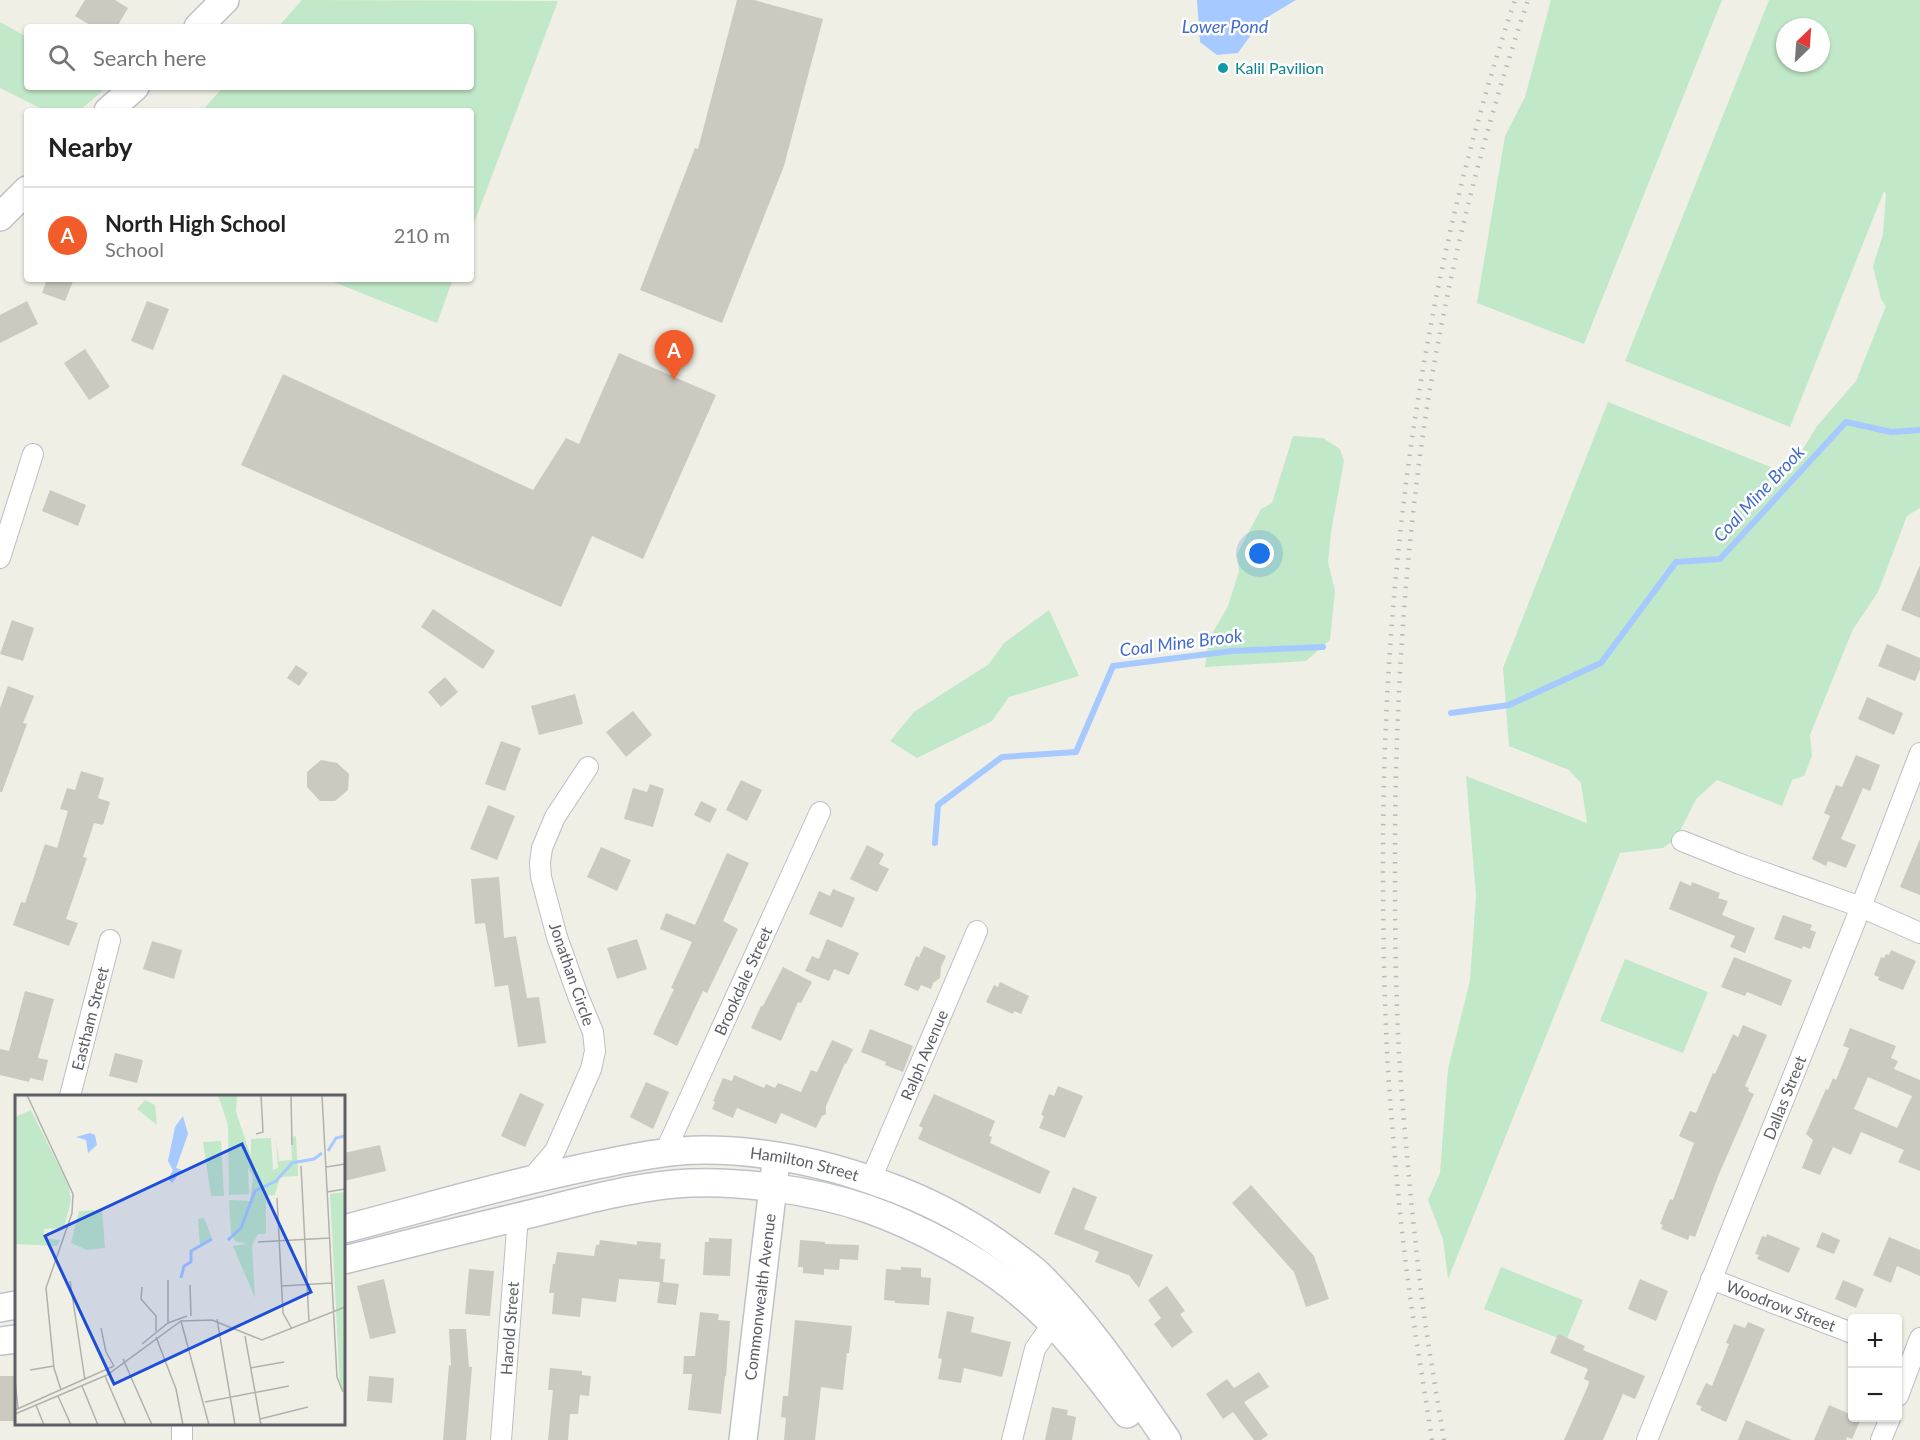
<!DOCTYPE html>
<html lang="en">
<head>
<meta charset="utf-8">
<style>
	:root { --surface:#fff; --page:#f2f2f2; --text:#222; --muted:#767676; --line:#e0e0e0; --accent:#f15c2a }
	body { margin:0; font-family:Lato,sans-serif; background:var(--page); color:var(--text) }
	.controls { position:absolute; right:18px; bottom:18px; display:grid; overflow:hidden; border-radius:6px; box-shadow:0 2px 4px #0004 }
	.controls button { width:54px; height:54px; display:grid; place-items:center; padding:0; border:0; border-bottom:2px solid var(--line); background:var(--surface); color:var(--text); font:30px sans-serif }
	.compass { position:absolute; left:1776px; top:18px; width:54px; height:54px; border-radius:50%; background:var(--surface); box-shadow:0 2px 4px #0004; rotate:25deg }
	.you { position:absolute; left:1260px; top:554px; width:21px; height:21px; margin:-15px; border:4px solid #fff; border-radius:50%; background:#1a73e8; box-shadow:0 0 0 9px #1a73e833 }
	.badge { display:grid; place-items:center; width:39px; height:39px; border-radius:50%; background:var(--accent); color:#fff; font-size:20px; font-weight:700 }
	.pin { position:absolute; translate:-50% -50px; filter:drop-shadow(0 2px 3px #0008) }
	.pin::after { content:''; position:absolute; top:32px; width:21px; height:18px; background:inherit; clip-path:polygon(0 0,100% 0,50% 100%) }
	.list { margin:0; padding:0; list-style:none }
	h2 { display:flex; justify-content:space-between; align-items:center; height:78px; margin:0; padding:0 24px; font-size:26px }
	h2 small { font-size:20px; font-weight:400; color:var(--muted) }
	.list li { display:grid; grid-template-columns:39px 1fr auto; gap:18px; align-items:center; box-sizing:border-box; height:96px; padding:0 24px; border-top:2px solid var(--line) }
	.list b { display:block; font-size:22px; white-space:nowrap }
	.list p { margin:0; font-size:20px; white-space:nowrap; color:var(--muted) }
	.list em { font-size:20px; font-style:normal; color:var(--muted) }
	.icon { flex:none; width:33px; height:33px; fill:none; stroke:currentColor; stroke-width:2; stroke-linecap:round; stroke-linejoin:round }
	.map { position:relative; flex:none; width:1920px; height:1440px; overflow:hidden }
	.search { position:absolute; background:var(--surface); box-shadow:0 2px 4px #0004; left:24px; top:24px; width:450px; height:66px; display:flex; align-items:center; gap:15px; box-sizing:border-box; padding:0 21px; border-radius:6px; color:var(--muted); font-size:22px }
	.panel { position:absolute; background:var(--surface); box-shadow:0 2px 4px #0004; left:24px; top:108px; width:450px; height:174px; border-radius:6px }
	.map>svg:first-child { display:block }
	.green { fill:#c1e8c8; fill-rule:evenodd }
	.water { fill:#a6c9ff }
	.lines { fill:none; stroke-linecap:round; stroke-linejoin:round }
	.stream { stroke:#a6c9ff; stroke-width:6 }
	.building { fill:#cbcac1; fill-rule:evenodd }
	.street-casing { stroke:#bdbec4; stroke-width:22 }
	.secondary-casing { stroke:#bfc1c9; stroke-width:30 }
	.street { stroke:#fff; stroke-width:20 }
	.secondary { stroke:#fff; stroke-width:27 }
	.rail { stroke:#b8b8b9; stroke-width:4.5; stroke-dasharray:1.5 8; stroke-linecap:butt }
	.culture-dot { fill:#0f9aa8; stroke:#fff; stroke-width:2 }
	.labels { text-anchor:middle; stroke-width:5; stroke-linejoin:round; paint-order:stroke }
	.culture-label { font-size:16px; fill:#0d838f; stroke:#fff; text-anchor:start }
	.street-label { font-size:16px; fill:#5d5f66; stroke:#fff }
	.water-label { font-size:18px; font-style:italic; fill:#426cc9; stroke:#fff }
	.inset-river { fill:none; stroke:#a6c9ff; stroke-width:3 }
	.inset-road { fill:none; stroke:#b1b1ae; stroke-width:1.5 }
	.view { fill:#1d4ed8; fill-opacity:0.15; stroke:#1d4ed8; stroke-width:3 }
	.inset-edge { fill:none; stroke:#5d5f66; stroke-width:3 }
</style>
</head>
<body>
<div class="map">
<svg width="1920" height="1440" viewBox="0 0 1920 1440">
	<rect width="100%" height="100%" fill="#f0efe5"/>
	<!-- green -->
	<path class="green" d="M302,0L558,1L471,231V111H202L223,87H471V27H278Z
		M1551,0H1722L1584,344L1477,303L1505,136L1525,97Z
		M1769,0H1920V508L1907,516L1878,592L1853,629L1810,735L1812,756L1804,776L1792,780L1782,806L1717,780L1696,799L1676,839L1663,848L1620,853L1448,1279L1443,1239L1428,1200L1440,1173L1448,1069L1470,981L1476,895L1466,776L1587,823L1581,783L1569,770L1509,746L1503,668L1608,402L1773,468L1766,489L1789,472L1817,426L1856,381L1886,306L1881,299L1873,266L1883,234L1886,194L1884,191L1790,427L1625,361ZM1785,27H1821V63H1785Z
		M0,22L27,37V87H107L79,111H46L0,88Z
		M326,279H453L437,323Z
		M1293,436L1323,438L1340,449L1344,461L1331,532L1328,562L1335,591L1330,640L1306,661L1205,667L1209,639L1228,606L1239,571L1237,554L1261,509L1272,503Z
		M1049,610L1079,676L1009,697L992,721L917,758L890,741L914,712L989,664L1004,643Z
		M1625,959L1708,992L1683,1053L1600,1021Z
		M1501,1267L1583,1300L1566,1341L1484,1309Z"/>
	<!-- water -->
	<path class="water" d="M1197,0H1296L1261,21L1238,53L1217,55L1200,42Z"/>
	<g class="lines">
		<!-- stream -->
		<path class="stream" d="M1451,713L1509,705L1601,663L1676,562L1720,559L1846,422L1891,432L1920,430
			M935,843L938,805L1002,757L1076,752L1113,666L1232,651L1323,647"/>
	</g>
	<!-- building -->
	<path class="building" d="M85,0H115L128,8L117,27H93L75,16Z
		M737,0H754L823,19L784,166L722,323L640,290L695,148L698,149Z
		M47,279H74L65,301L42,293Z
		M27,301L38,324L0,343V315Z
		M147,301L169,309L153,350L131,341Z
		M85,349L110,387L89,400L64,363Z
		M619,353L716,395L643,559L592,536L561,607L241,465L283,374L533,490L566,438L579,444Z
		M50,490L86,505L78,526L42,511Z
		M1920,565V618L1901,610Z
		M433,609L495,651L483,669L421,627Z
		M12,620L34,628L23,661L0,654Z
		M1887,644L1920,658V669L1915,681L1878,666Z
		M296,665L308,673L299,686L287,678Z
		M445,677L458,692L441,707L428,692Z
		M8,686L34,696L23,723L27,724L2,792H0V708Z
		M575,694L583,724L539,735L531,706Z
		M1867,697L1903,713L1894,735L1858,719Z
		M633,711L652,735L626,757L606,732Z
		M501,741L521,748L505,791L485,784Z
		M1856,755L1880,765L1870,791L1863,788L1841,839L1856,845L1846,868L1828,861L1826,866L1812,859L1830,816L1824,813L1836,785L1842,787Z
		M321,760L337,763L349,774L348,790L335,801H320L307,787V772Z
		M81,771L104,778L98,798L110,802L103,825L94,823L83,857L87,858L66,919L78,923L69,946L13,925L21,902L25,903L45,844L57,848L68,811L60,809L67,788L75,790Z
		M741,780L762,790L747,821L726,810Z
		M650,784L664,789L653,827L624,819L633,788L647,792Z
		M701,801L717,809L710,823L694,815Z
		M488,805L515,816L497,860L470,849Z
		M1920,839V895L1900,887Z
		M867,845L884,854L879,864L889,869L877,892L850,879Z
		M601,847L631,860L617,891L587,877Z
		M727,853L749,863L723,921L738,929L707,993L703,991L677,1046L653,1034L674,989L671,988L692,942L660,929L666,913L695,925Z
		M499,877L504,938L516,936L527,998L539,997L546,1043L518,1047L508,985L495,987L485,923L475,924L471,879Z
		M1680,881L1691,886L1692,882L1720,893L1718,898L1728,901L1722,915L1755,928L1745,953L1730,947L1735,936L1669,909Z
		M833,889L855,898L842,928L809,914L819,891L830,896Z
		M1783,915L1812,925L1810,930L1816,932L1810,949L1803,946L1802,949L1774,939Z
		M637,939L647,969L617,979L607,948Z
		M827,939L859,953L849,975L834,969L829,981L805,971L812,956L819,959Z
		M152,941L182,950L174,979L143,969Z
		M924,946L946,956L941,967L940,978L933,983L931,989L921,985L918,991L904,985L916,956L919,957Z
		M1891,950L1916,961L1903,990L1878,980L1879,977L1874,975L1881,957L1884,958L1886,954L1889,955Z
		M1734,957L1792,980L1781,1006L1747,992L1745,996L1721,987Z
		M783,967L812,982L801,1003L798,1002L781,1041L751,1028L761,1006H763Z
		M1000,982L1029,996L1021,1014L1014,1011L1013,1014L986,1002L994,985L998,987Z
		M25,991L54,999L38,1058L48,1060L43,1081L30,1078L29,1082L0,1075V1049L9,1051Z
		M1743,1025L1767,1035L1745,1086L1749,1088L1748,1091L1754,1094L1719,1174L1695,1237L1690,1235L1688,1240L1661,1229L1663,1225L1660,1224L1670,1199L1673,1200L1694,1143L1679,1136L1690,1111L1696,1113L1713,1073L1715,1074L1733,1034L1738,1037Z
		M1850,1028L1896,1046L1891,1058L1898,1061L1894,1069L1920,1080V1171L1898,1162L1904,1150L1861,1132L1851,1155L1833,1147L1820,1175L1802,1168L1813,1140L1806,1134L1826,1089L1828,1090L1833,1078L1836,1080L1849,1048L1843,1046ZM1868,1077L1912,1096L1897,1128L1854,1109Z
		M870,1029L913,1046L903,1072L885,1065L886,1062L861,1052Z
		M832,1040L853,1049L846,1064L845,1063L826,1106V1114L822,1116L816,1128L781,1113L776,1124L737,1108L733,1118L712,1109L715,1102L713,1101L723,1078L732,1081L734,1075L764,1088L766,1084L775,1088L778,1083L801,1092L811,1070L817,1072Z
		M115,1053L143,1060L137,1083L109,1076Z
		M646,1082L669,1092L653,1129L630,1117Z
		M1058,1086L1083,1096L1065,1138L1039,1128L1044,1116L1041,1115L1049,1094L1054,1096Z
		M520,1093L544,1104L525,1147L501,1136Z
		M934,1094L995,1121L989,1136L992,1137L990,1143L1050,1171L1040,1194L918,1139L923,1128L919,1126Z
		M380,1145L386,1171L344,1181V1153Z
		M1251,1185L1314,1256L1329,1299L1306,1307L1294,1272L1232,1203Z
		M1073,1187L1097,1197L1084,1229L1153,1255L1139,1288L1128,1274V1275L1095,1262L1099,1252L1054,1234Z
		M1822,1232L1840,1240L1834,1254L1816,1247Z
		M1767,1234L1800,1248L1789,1273L1757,1259L1759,1255L1755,1254L1762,1236L1766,1237Z
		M1889,1237L1920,1250V1276L1897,1266L1891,1283L1873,1275Z
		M709,1238L732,1239L730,1276L703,1275L705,1242H709Z
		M600,1240L637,1245V1241L661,1243L660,1259H665L663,1282L679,1284L676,1305L657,1303L660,1282L619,1279L616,1302L582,1298L580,1317L552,1314L554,1293H549L553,1264H555L557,1252L594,1256L596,1245H599Z
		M800,1240L825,1242V1244L859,1245L858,1260L840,1259L839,1270L824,1269V1275L803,1273V1267H798Z
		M901,1267L921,1268V1277L931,1278L929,1305L895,1303V1301L884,1300L886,1269L901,1270Z
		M469,1269L494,1271L490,1316L465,1314Z
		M384,1279L396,1333L370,1339L357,1286Z
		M1640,1279L1668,1291L1656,1321L1628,1309Z
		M1843,1280L1864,1289L1856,1308L1835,1299Z
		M1167,1286L1185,1311L1180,1314L1193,1332L1172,1348L1154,1324L1161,1318L1148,1300Z
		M947,1311L974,1317L971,1332L1011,1342L1002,1377L964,1368L961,1383L938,1379L942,1359L938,1358Z
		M700,1312L719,1314L718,1320L730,1321L726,1376H725L721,1414L688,1410L692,1374H683L684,1356H695Z
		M795,1320L852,1326L849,1353H847L843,1390L821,1387L815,1440H784L786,1418L781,1417L783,1396H788Z
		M1748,1322L1765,1329L1726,1422L1700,1410L1702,1407L1696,1404L1706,1383L1712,1386L1729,1344L1726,1343L1734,1324L1745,1328Z
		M449,1329H466L469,1367H472L466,1440H443L449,1365L451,1366Z
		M1558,1334L1585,1346L1583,1350L1645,1376L1635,1399L1623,1394L1603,1440H1564L1588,1386L1589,1381L1584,1379L1588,1369L1550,1353Z
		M550,1368L582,1371V1375L591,1376L589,1396L580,1395L578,1414H570L568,1440H548L553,1390H548Z
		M1259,1372L1269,1387L1244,1402L1268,1435L1261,1440H1254L1233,1412L1223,1419L1206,1394L1227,1379L1234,1388Z
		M0,1376H16V1421H0Z
		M369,1376L394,1378L392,1403L367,1401Z
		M1829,1405L1852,1415V1418L1860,1421L1852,1439L1847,1437L1846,1440H1814Z
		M1052,1407L1068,1410L1067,1415L1076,1417L1072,1440H1045Z
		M1746,1420L1792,1440H1738Z"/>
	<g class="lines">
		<defs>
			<g id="street">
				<path d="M0,558L33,454"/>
				<path d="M1682,841L1740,864L1861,907L1920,933"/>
				<path id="s1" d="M70,1096L110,940"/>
				<path id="s2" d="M665,1152L820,812"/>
				<path d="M531,1179L555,1151L591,1069L595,1051L593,1032L578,996L557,937L541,877L540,863L542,848L555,817L588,767"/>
				<path id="s3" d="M871,1179L977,931"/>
				<path id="s4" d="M1711,1279L1852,1333"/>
				<path d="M1898,1396L1920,1338"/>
				<path d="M182,1440V1424"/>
				<path id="s5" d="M501,1440L518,1216"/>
				<path d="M1012,1440L1035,1349L1060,1313"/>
				<path id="s6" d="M1647,1440L1861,907L1920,753"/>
				<path d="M1881,1440L1890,1418"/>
			</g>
			<g id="secondary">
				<path d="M198,27L225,0"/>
				<path d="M108,111L135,87"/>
				<path d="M0,217L27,190"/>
				<path id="s7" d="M344,1229C425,1208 505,1184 587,1167C626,1159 665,1150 704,1150C771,1150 837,1166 898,1190C939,1206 975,1226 1010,1252C1018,1258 1028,1265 1036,1272C1087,1321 1127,1382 1167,1440"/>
				<path d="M344,1260C411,1243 479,1226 546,1210C589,1199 632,1188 675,1184C733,1179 813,1190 868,1209C919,1227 981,1260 1022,1295C1063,1329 1095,1372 1127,1414"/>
				<path d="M0,1308L16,1305"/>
				<path d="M0,1341L16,1339"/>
				<path id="s8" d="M743,1440L775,1170"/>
			</g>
		</defs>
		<!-- street casing -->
		<use href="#street" class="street-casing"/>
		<!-- secondary casing -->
		<use href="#secondary" class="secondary-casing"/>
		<!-- street -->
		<use href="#street" class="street"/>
		<!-- secondary -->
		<use href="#secondary" class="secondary"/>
		<!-- rail -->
		<path class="rail" d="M1432,1440C1424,1387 1415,1334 1408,1281C1400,1221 1395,1159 1390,1099C1384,1016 1383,933 1383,850C1384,561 1423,274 1515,0
			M1444,1440C1435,1385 1425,1329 1419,1273C1412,1215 1407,1157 1402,1098C1395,1011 1395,923 1395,835C1396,703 1404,572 1422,441C1443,291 1480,143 1528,0"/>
	</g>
	<!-- markers -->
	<circle class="culture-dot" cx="1223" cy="68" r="6"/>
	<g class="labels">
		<!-- culture labels -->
		<g class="culture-label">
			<text x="1235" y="74">Kalil Pavilion</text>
		</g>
		<!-- street labels -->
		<g class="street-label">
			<text transform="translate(572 974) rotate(71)" y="6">Jonathan Circle</text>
			<text dy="6" stroke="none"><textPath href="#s2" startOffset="188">Brookdale Street</textPath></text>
			<text dy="6" stroke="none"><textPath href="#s1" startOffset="80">Eastham Street</textPath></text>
			<text dy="6" stroke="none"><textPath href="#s3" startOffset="135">Ralph Avenue</textPath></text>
			<text dy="6" stroke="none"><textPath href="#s6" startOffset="369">Dallas Street</textPath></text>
			<text dy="6" stroke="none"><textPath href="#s7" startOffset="471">Hamilton Street</textPath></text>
			<text dy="6" stroke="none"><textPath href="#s8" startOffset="144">Commonwealth Avenue</textPath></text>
			<text dy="6" stroke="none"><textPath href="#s4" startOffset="75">Woodrow Street</textPath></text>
			<text dy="6" stroke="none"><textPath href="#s5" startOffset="112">Harold Street</textPath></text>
		</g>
		<!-- water labels -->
		<g class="water-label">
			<text x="1225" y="33">Lower Pond</text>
			<text transform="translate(1759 494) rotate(-47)" y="6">Coal Mine Brook</text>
			<text transform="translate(1181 643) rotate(-7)" y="6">Coal Mine Brook</text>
		</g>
	</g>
	<!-- overview -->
	<g transform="translate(15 1095)">
		<rect width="330" height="330" fill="#f0efe5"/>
		<path d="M203,0H222L221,17L236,61V44L256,43L258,75L263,73L261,42L264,66L277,65L276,42L281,41L283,81L265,82L260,100L251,101V139H243L237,151L240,203L218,151L232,149L220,146L216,138L214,105L235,106L238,82L233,72L234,99L214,100L213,30ZM130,5L140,10L142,30L122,14ZM16,15L54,92L56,105L49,133L29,134V143L45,145L42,151L0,149V22ZM206,46L209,101H196L188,47ZM330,97V296L325,293L315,99ZM87,115L90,153L72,155L56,148L64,116ZM189,123L197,143L185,152L183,124Z" fill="#c1e8c8"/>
		<path d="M168,21L173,39L161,73L167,75L157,88L153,84L158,75L153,66L160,32ZM75,38L80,40L82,50L73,58L71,45L61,42Z" fill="#a6c9ff"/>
		<path class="inset-river" d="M313,56L321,43L330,41M213,145L226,133L240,96L261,86L277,68L299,64L307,58M166,183L169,171L176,167V156L197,144"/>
		<path class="inset-road" d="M12,0L58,99L57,118L31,193L39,273L46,295M276,0L277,50M307,0L322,282L328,297M241,39L248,37L246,0M286,71L294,227M311,72L330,69M312,97L330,94M262,103L268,218L277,234M243,147L315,143M153,185V228M55,186L70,285M175,190L176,221M267,191L317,188M127,192L126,204L141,221V236M202,224L220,330M166,226L194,330M86,233L91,257L99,271M230,241L246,330M141,242L161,294L168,330M127,249L153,228L172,221M108,264L137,330M235,273L269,267M15,275L39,271M90,281L111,330M0,286L3,313M67,291L83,330M43,301L56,330M190,307L274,291M21,310L29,330M0,315L99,271M0,319L92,280L166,226L197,225L247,245L330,212M245,324L293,312"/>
		<path class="view" d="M227,49L296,197L99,289L30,141Z"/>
		<rect width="330" height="330" class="inset-edge"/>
	</g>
</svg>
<div class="controls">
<button>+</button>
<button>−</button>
</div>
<svg class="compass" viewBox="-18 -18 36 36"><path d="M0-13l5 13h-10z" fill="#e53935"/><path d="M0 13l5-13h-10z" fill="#767676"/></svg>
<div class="you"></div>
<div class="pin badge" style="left:674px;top:380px">A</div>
<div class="search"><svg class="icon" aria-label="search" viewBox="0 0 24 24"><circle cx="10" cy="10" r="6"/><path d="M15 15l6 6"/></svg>Search here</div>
<section class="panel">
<h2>Nearby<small></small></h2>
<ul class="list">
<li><span class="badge">A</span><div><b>North High School</b><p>School</p></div><em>210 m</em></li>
</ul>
</section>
</div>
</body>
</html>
